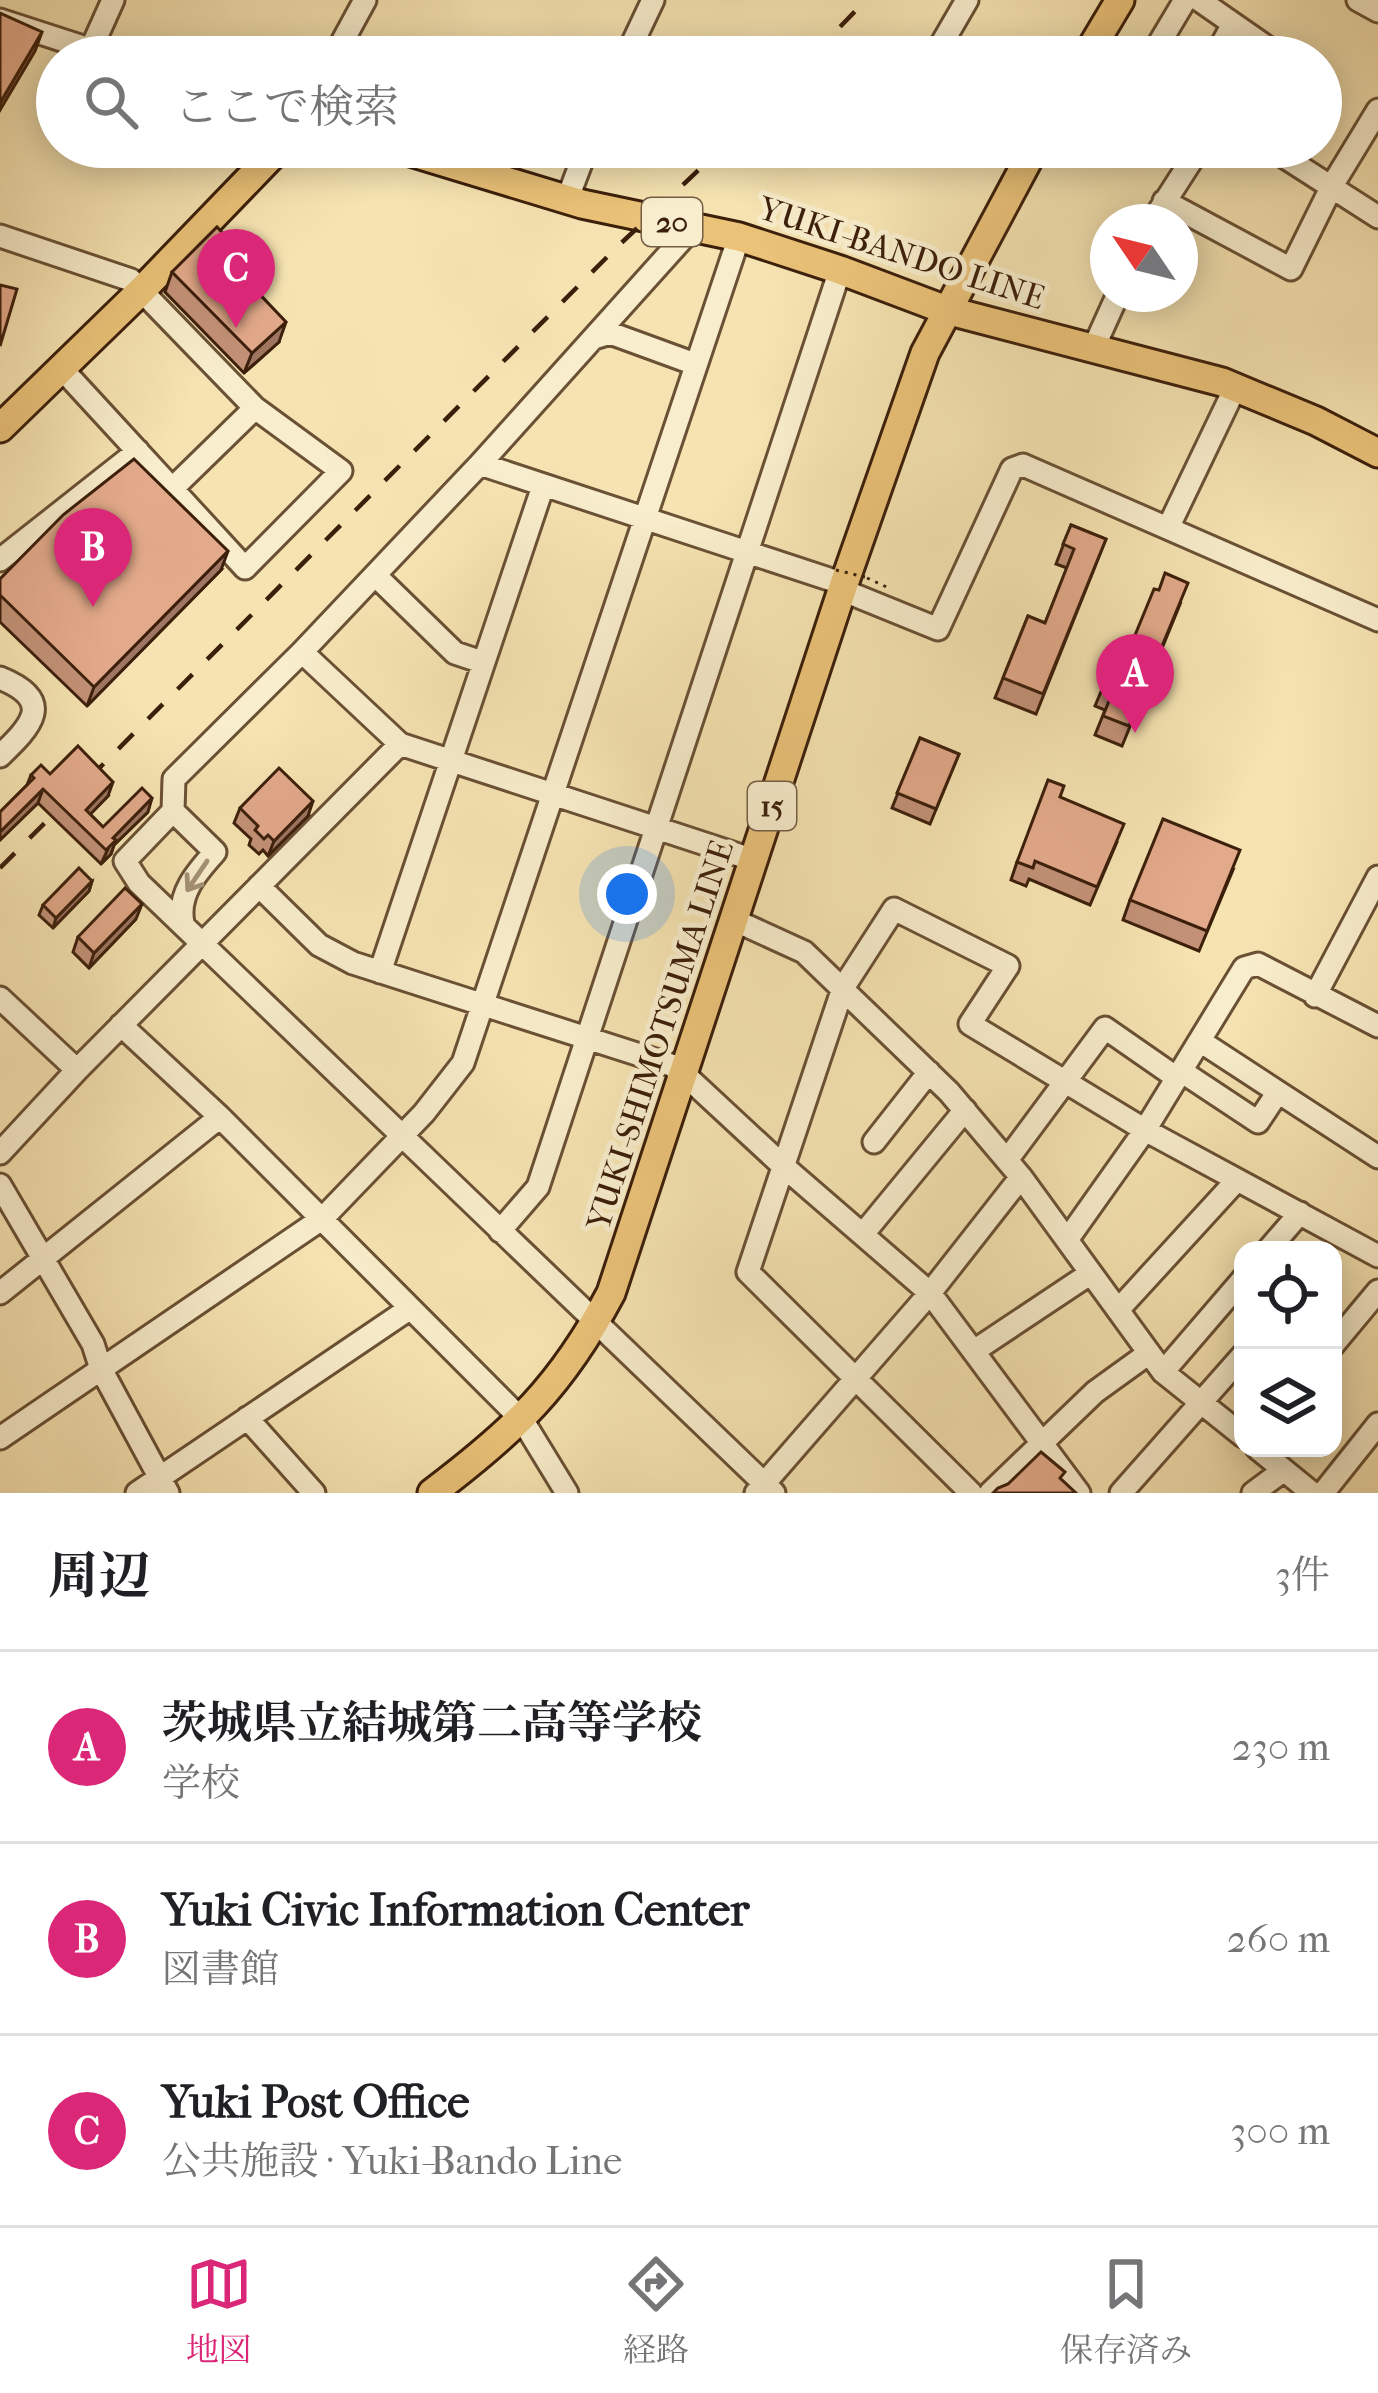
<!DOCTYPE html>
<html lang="ja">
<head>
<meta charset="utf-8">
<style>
	:root { --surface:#fff; --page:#f2f2f2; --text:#202124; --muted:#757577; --line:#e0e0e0; --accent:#db2777 }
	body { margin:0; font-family:"IM FELL French Canon","Noto Serif JP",serif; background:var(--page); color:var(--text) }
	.controls { position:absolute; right:36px; bottom:36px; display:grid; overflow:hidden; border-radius:24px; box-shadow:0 6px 30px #0003 }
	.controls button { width:108px; height:108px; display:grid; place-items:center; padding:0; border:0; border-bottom:3px solid var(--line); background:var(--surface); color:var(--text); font:60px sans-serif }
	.compass { position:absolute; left:1090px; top:204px; width:108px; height:108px; border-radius:50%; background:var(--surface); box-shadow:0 6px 30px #0003; rotate:305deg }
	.you { position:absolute; left:627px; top:894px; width:42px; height:42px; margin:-30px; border:9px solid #fff; border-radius:50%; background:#1a73e8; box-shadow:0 0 0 18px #1a73e833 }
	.badge { display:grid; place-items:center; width:78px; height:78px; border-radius:50%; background:var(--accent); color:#fff; font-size:39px; font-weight:700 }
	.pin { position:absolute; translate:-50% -99px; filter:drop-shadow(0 3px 6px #0008) }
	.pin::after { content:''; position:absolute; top:63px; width:42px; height:36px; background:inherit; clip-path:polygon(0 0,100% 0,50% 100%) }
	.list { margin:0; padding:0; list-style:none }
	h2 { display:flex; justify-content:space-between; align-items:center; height:156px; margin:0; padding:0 48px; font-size:51px }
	h2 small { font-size:39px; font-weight:400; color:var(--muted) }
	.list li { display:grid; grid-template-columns:78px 1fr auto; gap:36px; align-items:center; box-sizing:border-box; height:192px; padding:0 48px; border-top:3px solid var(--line) }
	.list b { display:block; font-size:45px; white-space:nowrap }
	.list p { margin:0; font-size:39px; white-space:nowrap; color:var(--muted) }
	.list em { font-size:39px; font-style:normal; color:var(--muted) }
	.icon { flex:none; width:66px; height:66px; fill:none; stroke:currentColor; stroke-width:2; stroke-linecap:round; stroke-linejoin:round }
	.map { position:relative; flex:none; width:1378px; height:1493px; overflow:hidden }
	.search { position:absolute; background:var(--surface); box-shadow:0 6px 30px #0003; left:36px; right:36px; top:36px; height:132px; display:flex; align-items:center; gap:30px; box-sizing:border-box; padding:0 42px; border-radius:66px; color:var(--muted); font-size:45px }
	.sheet { height:732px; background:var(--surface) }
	nav { display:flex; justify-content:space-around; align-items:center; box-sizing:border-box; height:168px; border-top:3px solid var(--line); background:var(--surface); font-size:33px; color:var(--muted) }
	nav a { display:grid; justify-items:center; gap:6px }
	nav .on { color:var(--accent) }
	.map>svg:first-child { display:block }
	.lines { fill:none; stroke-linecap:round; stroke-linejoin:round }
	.minor-casing { stroke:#6a5034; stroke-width:27 }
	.major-casing { stroke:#3c1f0b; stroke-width:33 }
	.path { stroke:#3c1f0b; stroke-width:3; stroke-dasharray:3 6; stroke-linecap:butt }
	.minor { stroke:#f8edcc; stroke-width:21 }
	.major { stroke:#eac278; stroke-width:27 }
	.rail { stroke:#3c1f0b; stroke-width:4.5; stroke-dasharray:21 21; stroke-linecap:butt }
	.path-bridge { stroke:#3c1f0b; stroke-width:3; stroke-dasharray:3 6; stroke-linecap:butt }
	.wall { fill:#c29177; stroke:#3c1f0b; stroke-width:3 }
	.shaded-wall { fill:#9e7661; stroke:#3c1f0b; stroke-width:3 }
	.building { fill:#e2a98a; stroke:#3c1f0b; stroke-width:3 }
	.oneway { stroke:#a39075 }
	.labels { text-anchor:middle; stroke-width:10; stroke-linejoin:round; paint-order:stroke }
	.shield { fill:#f8edcc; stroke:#745d45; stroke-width:3 }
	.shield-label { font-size:30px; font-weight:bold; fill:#3c1f0b }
	.street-label { font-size:33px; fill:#3c1f0b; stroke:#f8edcc }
</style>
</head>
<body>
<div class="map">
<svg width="1378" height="1493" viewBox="0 0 1378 1493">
	<rect width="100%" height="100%" fill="#f5e3b1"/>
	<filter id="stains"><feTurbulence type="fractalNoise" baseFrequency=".00167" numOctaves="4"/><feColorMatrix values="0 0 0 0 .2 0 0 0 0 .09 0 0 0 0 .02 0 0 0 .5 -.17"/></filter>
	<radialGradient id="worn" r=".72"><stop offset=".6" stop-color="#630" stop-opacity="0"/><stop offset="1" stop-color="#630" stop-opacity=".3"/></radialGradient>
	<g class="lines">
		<defs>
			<path id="minor" d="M1199,0L1281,57
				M1358,0L1378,11
				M0,20L114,57
				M91,49L113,0
				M334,57L365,0
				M626,57L653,0
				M934,57L967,0
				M1151,57L1185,0
				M1215,57L1233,24
				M1269,147L1378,217
				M887,148L888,147
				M567,200L587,147
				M1164,201L1291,269L1333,184L1378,110
				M1152,222L1200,147
				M0,236L131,280L255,408L341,471L245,568L62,369
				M594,338L610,333L695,364
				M1094,347L1118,294
				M480,464L844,584
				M173,488L255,408
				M1168,528L1236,386
				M0,560L138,451
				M375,575L455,653L482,662
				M842,590L938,629L1012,469L1023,465L1378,620
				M302,652L400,744
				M0,678C57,701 30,727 0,756
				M173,811L174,779L302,652L480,464L694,226
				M259,886L319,945L353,963L671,1065L685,1075L782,1165L930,1293L1079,1493
				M734,920L804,952L949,1092L1021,1177L1163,1372L1243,1436
				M183,923C177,894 197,872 215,852L173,811L125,861L139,883L774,1493
				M380,972L543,486
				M1315,996L1378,877
				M0,998L77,1070
				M121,1025L220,1117L523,1421L567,1493
				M1378,1026L1258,964L1244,968L1145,1130L1378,1256
				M1200,1041L1278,1092
				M1181,1071L1258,1122L1278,1092L1378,1157
				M874,1142L929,1072
				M0,1153L77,1070L400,744L754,860
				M1007,1160L1105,1028L1177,1078
				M0,1185L93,1344L101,1369L168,1493
				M500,1231L538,1187L840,270
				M863,1234L965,1110
				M1268,1250L1300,1213
				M0,1293L220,1117
				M1118,1310L1237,1180
				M1333,1345L1378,1291
				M974,1351L1091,1273
				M1163,1372L1243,1279
				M247,1418L314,1493
				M0,1438L323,1218L424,1113L463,1063L739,237
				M1257,1448L1312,1493
				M137,1493L409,1309
				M756,1493L930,1293L1021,1177
				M971,1493L748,1272L843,988L894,909L1008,966L970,1024L1145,1130L1067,1240
				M990,1493L1095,1392L1149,1353
				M1121,1493L1243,1355
				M1253,1493L1284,1470
				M1323,1493L1378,1424"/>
			<path id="major" d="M1086,57L1120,0
				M394,147L582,204L739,237L840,270L946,310L1222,382L1316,421L1378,453
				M0,428L143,289L280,147
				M432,1493C515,1430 561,1387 611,1293L844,584L925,353L1035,147"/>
		</defs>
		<!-- minor casing -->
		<use href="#minor" class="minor-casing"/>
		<!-- major casing -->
		<use href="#major" class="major-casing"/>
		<!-- path -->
		<path class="path" d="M867,578L891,589"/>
		<!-- minor -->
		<use href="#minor" class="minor"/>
		<!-- major -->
		<use href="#major" class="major"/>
		<!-- rail -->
		<path class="rail" d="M811,57L866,0
			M0,868L616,248L723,147"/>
		<!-- path-bridge -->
		<path class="path-bridge" d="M836,570L865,577"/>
	</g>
	<!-- wall -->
	<path class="wall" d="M243,255L237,270L279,342L244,373L165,292L172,272Z
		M1071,525L1106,539L1036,714L995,698L1028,616L1045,623L1067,568L1056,564Z
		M221,570L87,706L0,622V579Z
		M1181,602L1122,746L1095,735L1105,710L1095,706L1103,687L1126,657Z
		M920,738L959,754L930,824L892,808Z
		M50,774L108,796L90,814L103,827L148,812L114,845L111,854L101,864L38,803L0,840V812L27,785L31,775Z
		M1060,797L1117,842L1090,905L1029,879L1026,886L1011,880L1017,862Z
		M240,808L308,816L268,856L263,850L259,854L249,845L251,839L234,823Z
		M1233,870L1199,951L1123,920L1130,900Z
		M92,881L89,891L53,928L39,915L43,905Z
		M136,919L89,968L73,952L78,937Z"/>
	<!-- shaded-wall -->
	<path class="shaded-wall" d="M42,32L35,51L0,110V103Z
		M286,322L279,342L244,373L252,353Z
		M228,551L221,570L87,706L94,687Z
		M113,782L108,796L81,824L86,810Z
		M43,789L38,803L0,840V832Z
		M152,798L148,812L114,845L111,854L101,864L113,838Z
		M313,801L308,816L268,856L274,841Z
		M92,881L89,891L53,928L56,918Z
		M142,904L136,919L89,968L94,953Z"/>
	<!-- building -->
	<path class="building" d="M0,13L42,32L0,103Z
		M217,227L243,255L232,265L286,322L252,353L172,272Z
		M0,285L17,289L0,346Z
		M134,459L228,551L94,687L0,595V579L63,515Z
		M1071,525L1106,539L1043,694L1003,678L1028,616L1045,623L1074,549L1063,544Z
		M1165,573L1188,583L1129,726L1103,716L1113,691L1103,687L1117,653L1126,657L1154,589L1159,590Z
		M920,738L959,754L936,809L897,793Z
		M78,746L113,782L86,810L103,827L142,788L152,798L113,838L116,840L106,850L43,789L0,832V812L34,778L31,775L41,765L50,774Z
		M279,768L313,801L274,841L268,835L264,839L255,830L258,826L240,808Z
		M1048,780L1064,786L1060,797L1124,824L1097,887L1035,861L1033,868L1017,862Z
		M1163,819L1240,850L1207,931L1130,900Z
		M79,868L92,881L56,918L43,905Z
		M125,888L142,904L94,953L78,937Z
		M1041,1452L1065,1472L1060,1478L1076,1493H993L998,1488L1008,1484Z"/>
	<!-- one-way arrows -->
	<defs><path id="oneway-shaft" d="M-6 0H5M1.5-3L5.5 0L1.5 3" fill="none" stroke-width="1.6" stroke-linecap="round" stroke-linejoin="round" transform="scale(3)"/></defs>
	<use class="oneway" href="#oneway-shaft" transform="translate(197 876) rotate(124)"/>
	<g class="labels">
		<!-- shield labels -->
		<g class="shield">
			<rect x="642" y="198" width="60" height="48" rx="9"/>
			<rect x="748" y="782" width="48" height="48" rx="9"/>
		</g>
		<g class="shield-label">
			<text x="672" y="232">20</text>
			<text x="772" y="816">15</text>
		</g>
		<!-- street labels -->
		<g class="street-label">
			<text transform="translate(902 252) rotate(18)" y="12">YUKI-BANDO LINE</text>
			<text transform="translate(659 1035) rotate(-72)" y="12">YUKI-SHIMOTSUMA LINE</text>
		</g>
	</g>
	<rect width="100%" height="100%" filter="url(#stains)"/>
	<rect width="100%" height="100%" fill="url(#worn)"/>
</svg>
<div class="controls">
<button><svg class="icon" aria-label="locate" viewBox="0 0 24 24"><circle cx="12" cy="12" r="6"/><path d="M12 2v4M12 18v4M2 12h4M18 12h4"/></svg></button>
<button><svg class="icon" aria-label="layers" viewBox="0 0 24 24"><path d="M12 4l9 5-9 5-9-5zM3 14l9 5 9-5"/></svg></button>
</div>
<svg class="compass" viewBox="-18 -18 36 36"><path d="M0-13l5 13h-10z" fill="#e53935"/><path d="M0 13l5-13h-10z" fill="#757577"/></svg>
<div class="you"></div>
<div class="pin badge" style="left:1135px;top:733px">A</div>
<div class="pin badge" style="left:93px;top:607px">B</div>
<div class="pin badge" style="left:236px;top:328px">C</div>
<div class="search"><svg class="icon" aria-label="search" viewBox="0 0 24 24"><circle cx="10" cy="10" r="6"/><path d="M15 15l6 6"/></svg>ここで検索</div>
</div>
<section class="sheet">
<h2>周辺<small>3件</small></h2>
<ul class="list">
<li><span class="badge">A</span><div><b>茨城県立結城第二高等学校</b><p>学校</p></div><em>230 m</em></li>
<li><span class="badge">B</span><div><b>Yuki Civic Information Center</b><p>図書館</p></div><em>260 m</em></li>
<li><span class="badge">C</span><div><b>Yuki Post Office</b><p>公共施設 · Yuki-Bando Line</p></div><em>300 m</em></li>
</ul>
</section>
<nav>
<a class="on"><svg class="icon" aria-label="map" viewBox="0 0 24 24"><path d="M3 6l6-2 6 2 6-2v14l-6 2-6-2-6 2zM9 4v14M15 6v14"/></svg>地図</a>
<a><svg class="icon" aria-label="directions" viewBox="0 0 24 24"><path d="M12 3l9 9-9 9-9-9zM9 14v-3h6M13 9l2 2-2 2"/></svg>経路</a>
<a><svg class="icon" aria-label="saved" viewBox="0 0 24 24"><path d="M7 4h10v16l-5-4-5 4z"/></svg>保存済み</a>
</nav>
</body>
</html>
